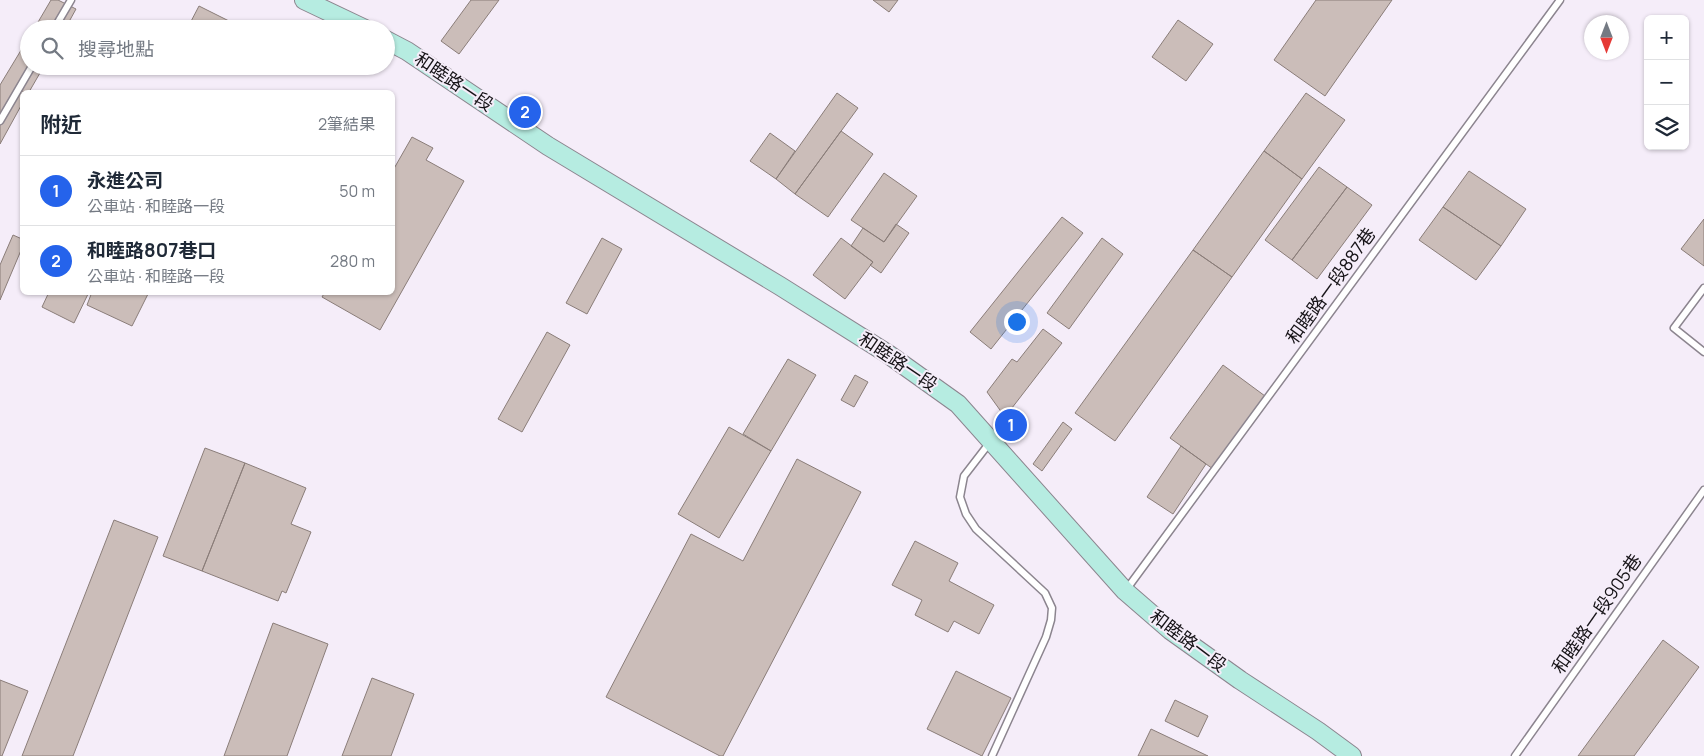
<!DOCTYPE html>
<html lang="zh-TW">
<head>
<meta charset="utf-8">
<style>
	:root { --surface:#fff; --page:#f2f2f3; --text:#1f2937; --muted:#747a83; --line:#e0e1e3; --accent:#2563eb }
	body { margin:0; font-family:Manrope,"Noto Sans TC",sans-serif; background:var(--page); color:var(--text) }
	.controls { position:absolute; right:15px; top:15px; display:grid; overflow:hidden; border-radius:8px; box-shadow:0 1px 4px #0004 }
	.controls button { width:45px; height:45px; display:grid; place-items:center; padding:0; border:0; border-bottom:1px solid var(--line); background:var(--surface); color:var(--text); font:25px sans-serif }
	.compass { position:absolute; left:1584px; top:15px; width:45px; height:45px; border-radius:50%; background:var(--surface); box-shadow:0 1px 4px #0004; rotate:180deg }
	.you { position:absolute; left:1016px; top:321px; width:18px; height:18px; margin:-12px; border:4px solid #fff; border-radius:50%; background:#1a73e8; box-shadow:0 0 0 8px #1a73e833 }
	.badge { display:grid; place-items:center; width:32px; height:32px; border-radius:50%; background:var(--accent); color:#fff; font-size:16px; font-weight:700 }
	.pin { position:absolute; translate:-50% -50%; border:2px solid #fff; box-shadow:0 1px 5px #0006 }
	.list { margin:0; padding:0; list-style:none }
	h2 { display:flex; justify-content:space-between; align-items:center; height:65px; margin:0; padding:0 20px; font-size:21px }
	h2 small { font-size:16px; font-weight:400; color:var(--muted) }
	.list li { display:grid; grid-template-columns:32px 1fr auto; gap:15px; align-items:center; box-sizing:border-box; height:70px; padding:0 20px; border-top:1px solid var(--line) }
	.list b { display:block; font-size:19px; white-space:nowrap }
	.list p { margin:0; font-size:16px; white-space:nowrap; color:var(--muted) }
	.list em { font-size:16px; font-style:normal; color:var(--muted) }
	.icon { flex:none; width:28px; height:28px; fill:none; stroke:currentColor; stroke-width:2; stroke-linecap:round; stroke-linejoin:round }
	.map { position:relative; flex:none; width:1704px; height:756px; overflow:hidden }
	.search { position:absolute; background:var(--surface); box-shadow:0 1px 4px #0004; left:20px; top:20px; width:375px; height:55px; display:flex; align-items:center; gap:12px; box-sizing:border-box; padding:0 18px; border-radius:28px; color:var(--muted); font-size:19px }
	.panel { position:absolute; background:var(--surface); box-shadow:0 1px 4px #0004; left:20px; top:90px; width:375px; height:205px; border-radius:8px }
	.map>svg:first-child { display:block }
	.building { fill:#cbbdb9; stroke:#8a7d79 }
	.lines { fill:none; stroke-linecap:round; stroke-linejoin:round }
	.lane-casing { stroke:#8c858f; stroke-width:9 }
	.secondary-casing { stroke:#8c858f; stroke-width:20 }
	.lane { stroke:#fff; stroke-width:6 }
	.secondary { stroke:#b6ece1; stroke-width:18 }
	.labels { text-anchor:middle; stroke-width:4; stroke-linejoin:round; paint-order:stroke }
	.street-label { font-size:18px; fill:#161317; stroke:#f5edf9 }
</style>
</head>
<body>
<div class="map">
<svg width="1704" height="756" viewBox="0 0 1704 756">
	<rect width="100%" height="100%" fill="#f5edf9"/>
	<!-- building -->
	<path class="building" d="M51,0H58L76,9L65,29H34Z
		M471,0H499L459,54L441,41Z
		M873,0H898L889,12Z
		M1316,0H1392L1325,96L1274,60Z
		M199,6L231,22L227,29H187Z
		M1178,20L1213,44L1186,81L1152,57Z
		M29,37V66H44L29,92H22V104L0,144V85Z
		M837,93L858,108L795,194L776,179Z
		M1306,93L1345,120L1302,179L1264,151Z
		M841,131L873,154L828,217L795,194Z
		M770,133L795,151L776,179L750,161Z
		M412,137L433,148L426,160L464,181L380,330L322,297L325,292H392V172Z
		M1264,151L1302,179L1232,277L1193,250Z
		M1319,167L1347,187L1292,260L1265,240Z
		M1469,171L1526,209L1501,246L1443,207Z
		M884,173L917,196L884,242L851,220Z
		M1347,187L1372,205L1317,279L1292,260Z
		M1443,207L1501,246L1476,280L1419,240Z
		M1062,217L1083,233L991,349L970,332Z
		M1704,219V266L1681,249Z
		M896,224L909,233L881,273L870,265L873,262L851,246L863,228L884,242Z
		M13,235L22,239V248L0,300V265Z
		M602,238L622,249L587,314L566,303Z
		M841,238L873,262L845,299L813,275Z
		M1102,238L1123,254L1069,329L1047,313Z
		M1193,250L1232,277L1115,441L1075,413Z
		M49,292H89L74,323L42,307Z
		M92,292H149L132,326L87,305Z
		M1043,329L1062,343L1005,417L987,392L1012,359L1017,362Z
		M547,332L570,345L522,432L498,419Z
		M788,359L816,375L771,451L743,434Z
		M1223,365L1265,396L1213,469L1170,438Z
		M855,375L868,382L854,407L841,400Z
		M1063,422L1072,429L1042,471L1033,464Z
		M729,427L771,451L719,538L678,514Z
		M1181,446L1206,464L1173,514L1147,497Z
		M205,448L245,463L202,571L163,556Z
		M797,459L861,492L723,756H720L606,697L691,534L743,561Z
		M245,463L306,488L291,524L311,532L286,593L282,591L278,601L202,571Z
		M114,520L158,537L73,756H22Z
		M915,541L958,563L949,581L994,605L979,634L954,621L948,632L915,615L922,600L892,585Z
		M273,623L328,644L287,756H224Z
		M1663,640L1699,667L1634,756H1578Z
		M956,671L1011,698L982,756L927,729Z
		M372,678L414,694L391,756H342Z
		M0,680L28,691L2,756H0Z
		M1175,700L1208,716L1198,737L1165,721Z
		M1151,729L1208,756H1138Z"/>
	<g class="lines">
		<defs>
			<path id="lane" d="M54,29L71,0
				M0,121L32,66
				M1704,288L1674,328L1704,352
				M991,441L964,476L960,497L966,514L976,529L1045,593L1052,608L1051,620L1046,637L992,756
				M1126,590L1560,0
				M1515,756L1704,490"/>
			<path id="secondary" d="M304,0L365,29
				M386,40L407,51L548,146L780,286L888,354L958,404L1125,591L1170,630L1240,680L1318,731L1352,756"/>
		</defs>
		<!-- lane casing -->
		<use href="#lane" class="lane-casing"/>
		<!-- secondary casing -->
		<use href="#secondary" class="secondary-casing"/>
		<!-- lane -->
		<use href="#lane" class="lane"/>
		<!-- secondary -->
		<use href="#secondary" class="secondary"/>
	</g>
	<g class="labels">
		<!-- street labels -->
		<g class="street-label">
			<text transform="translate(454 82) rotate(34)" y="6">和睦路一段</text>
			<text transform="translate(1331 286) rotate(-54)" y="6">和睦路一段887巷</text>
			<text transform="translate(898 362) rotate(34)" y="6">和睦路一段</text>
			<text transform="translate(1597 614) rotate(-55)" y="6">和睦路一段905巷</text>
			<text transform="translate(1188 641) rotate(37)" y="6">和睦路一段</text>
		</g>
	</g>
</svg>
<div class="controls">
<button>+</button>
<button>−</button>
<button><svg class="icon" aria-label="layers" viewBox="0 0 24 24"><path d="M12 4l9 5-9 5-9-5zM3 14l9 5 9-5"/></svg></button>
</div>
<svg class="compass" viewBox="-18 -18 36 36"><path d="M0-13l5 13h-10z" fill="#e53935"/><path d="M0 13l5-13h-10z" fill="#747a83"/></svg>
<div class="you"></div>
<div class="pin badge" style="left:1011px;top:425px">1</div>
<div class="pin badge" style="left:525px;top:112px">2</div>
<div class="search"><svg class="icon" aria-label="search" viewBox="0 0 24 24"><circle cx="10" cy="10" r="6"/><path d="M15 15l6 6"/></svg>搜尋地點</div>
<section class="panel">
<h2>附近<small>2筆結果</small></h2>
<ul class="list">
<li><span class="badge">1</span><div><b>永進公司</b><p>公車站 · 和睦路一段</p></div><em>50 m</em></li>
<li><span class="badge">2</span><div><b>和睦路807巷口</b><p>公車站 · 和睦路一段</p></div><em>280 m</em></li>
</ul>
</section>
</div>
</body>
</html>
